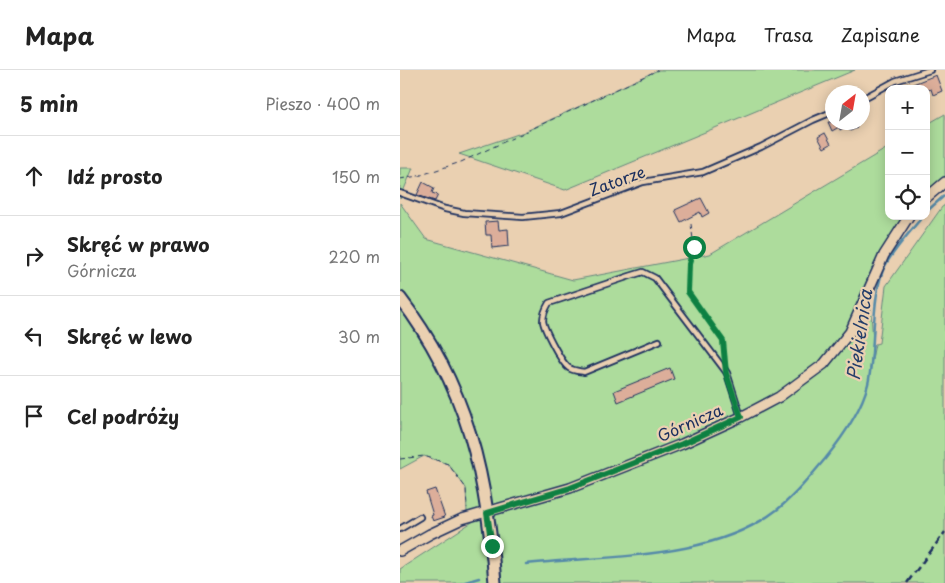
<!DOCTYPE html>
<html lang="pl">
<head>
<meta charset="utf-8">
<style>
	:root { --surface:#fff; --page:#f2f2f2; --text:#222; --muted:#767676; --line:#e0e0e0 }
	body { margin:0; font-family:"Playpen Sans",sans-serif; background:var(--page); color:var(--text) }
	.controls { position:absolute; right:15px; top:15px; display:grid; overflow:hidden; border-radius:10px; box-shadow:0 2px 12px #0003 }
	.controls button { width:45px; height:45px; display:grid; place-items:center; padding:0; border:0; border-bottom:1px solid var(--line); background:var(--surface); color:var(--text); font:25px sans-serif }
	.compass { position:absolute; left:425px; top:15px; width:45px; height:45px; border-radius:50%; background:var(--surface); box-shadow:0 2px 12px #0003; rotate:31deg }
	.stop { position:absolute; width:15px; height:15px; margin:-11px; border:4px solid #0b8043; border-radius:50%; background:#fff }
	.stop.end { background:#0b8043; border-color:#fff; box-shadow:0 1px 5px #0008 }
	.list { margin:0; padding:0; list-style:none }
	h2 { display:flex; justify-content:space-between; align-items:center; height:65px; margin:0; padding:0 20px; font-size:21px }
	h2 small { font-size:16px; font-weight:400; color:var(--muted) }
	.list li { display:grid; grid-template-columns:32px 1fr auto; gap:15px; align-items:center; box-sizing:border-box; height:80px; padding:0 20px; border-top:1px solid var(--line) }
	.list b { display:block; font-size:19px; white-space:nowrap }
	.list p { margin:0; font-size:16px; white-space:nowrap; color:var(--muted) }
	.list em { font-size:16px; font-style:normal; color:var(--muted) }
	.icon { flex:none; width:28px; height:28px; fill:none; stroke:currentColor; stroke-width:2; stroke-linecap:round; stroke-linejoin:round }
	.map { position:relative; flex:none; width:545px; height:513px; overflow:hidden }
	header { display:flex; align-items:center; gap:30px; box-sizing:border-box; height:70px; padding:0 25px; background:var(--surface); border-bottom:1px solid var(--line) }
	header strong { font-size:24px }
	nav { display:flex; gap:28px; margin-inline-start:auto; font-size:18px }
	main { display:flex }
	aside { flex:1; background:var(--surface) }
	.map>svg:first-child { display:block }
	.green { fill:#addc9c; stroke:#64867d }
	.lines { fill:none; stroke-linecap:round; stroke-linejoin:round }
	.stream { stroke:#558aa9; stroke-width:2.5 }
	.building { fill:#dcae9a; stroke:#1b2f5e }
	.service-casing { stroke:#1b2f5e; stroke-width:8 }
	.minor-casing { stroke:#1b2f5e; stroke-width:12 }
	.secondary-casing { stroke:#1b2f5e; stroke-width:15 }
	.path { stroke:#1b2f5e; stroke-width:1; stroke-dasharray:5 4; stroke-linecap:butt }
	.service { stroke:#ead0b1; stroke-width:4.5 }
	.minor { stroke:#ead0b1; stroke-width:9 }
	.secondary { stroke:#ead0b1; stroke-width:11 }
	.rail { stroke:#1b2f5e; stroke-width:2.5; stroke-dasharray:8 4; stroke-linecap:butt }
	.route { stroke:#0b8043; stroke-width:6 }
	.labels { text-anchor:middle; stroke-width:4.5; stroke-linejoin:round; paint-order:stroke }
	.street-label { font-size:16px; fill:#1b2f5e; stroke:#ead0b1 }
	.water-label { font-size:18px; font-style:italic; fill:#253e6a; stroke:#ead0b1 }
</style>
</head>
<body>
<header>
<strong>Mapa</strong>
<nav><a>Mapa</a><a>Trasa</a><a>Zapisane</a></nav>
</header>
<main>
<aside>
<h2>5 min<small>Pieszo · 400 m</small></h2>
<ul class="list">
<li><svg class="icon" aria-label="ahead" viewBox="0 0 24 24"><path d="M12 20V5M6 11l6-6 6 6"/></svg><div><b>Idź prosto</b></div><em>150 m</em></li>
<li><svg class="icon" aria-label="right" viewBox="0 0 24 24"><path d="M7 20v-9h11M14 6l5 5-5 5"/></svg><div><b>Skręć w prawo</b><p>Górnicza</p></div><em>220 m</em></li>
<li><svg class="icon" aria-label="left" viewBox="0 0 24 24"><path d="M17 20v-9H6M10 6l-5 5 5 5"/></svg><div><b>Skręć w lewo</b></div><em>30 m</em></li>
<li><svg class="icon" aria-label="arrive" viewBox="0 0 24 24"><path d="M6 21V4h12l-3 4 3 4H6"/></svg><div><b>Cel podróży</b></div></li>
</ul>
</aside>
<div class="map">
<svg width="545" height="513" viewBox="0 0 545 513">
	<rect width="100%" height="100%" fill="#ead0b1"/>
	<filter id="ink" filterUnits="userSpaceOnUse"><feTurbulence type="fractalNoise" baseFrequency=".02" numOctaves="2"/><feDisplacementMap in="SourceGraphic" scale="10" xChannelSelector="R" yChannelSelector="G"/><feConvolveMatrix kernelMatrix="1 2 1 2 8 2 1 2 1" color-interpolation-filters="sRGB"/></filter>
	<g filter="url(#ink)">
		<!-- green -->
		<path class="green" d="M258,0H455L165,120L59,84L124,62Z
			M545,44V114L531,123L526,121V55Z
			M489,77V146H505L481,180L460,225L451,256L469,215L473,271L470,299L475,274L479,273L486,216L542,137L545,135V511L543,513H0V499L86,443L67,442L66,418L48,394L24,386L0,399V133L26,169L173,210L310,184Z
			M0,98H13L0,129Z"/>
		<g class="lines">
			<!-- stream -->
			<path class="stream" d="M526,142L545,125
				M126,494C205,485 312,491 378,439C396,424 410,407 425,389C442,368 461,342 468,314C476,280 470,223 486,194C496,177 510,162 523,146
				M62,513L79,508"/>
		</g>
		<!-- building -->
		<path class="building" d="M536,5L542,21L533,25L531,19L526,21V19H515L513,14Z
			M428,52H454L457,58L450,61L447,56L440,60L439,57L432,61Z
			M425,63L431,74L424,78L418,67Z
			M23,112L34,118L32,123L38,125L35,131L17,125Z
			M301,128L309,143L302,147L300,142L281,152L275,140Z
			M98,151L99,160L108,159L109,176L92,178L91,165H86L85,152Z
			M270,298L274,309L218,332L214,321Z
			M35,419L45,447L33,451L31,446L33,445L26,422Z"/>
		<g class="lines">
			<defs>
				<path id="service" d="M462,29L495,11L530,0
					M0,123L45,139L64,143L123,147L161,143L243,112L303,102L361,77L413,50L432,42
					M259,271L184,302C179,301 174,301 169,298C162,294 144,259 143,251C143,244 146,238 149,233L230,206L243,202L255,208L327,303L341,347
					M0,459L20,447"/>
				<path id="minor" d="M526,128L545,112
					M0,481L30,464L62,449L170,418L282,374L341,347L379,327L424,294L450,262L484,185L509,146"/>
				<path id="secondary" d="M0,228C67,315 87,406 95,513"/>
			</defs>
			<!-- service casing -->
			<use href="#service" class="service-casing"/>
			<!-- minor casing -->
			<use href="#minor" class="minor-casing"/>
			<!-- secondary casing -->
			<use href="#secondary" class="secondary-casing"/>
			<!-- path -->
			<path class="path" d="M0,109L18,106L61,92L258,0
				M291,154L294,177L289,194L288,222L323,271L325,288
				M0,389L24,386L48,394L66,418L67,438"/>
			<!-- service -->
			<use href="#service" class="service"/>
			<!-- minor -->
			<use href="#minor" class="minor"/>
			<!-- secondary -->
			<use href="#secondary" class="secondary"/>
			<!-- rail -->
			<path class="rail" d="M507,513L545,462"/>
		</g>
	</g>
	<g class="lines" filter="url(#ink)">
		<!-- route -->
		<path class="route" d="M92,476L87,443L170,418L282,374L341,347L326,303L323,271L288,222L289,194L294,177"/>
	</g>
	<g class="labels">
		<!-- street labels -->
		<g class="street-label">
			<text transform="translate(217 111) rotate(-20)" y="6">Zatorze</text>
			<text transform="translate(290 353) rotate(-24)" y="6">Górnicza</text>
		</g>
		<!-- water labels -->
		<g class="water-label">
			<text transform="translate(460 265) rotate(-82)" y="6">Piekielnica</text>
		</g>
	</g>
</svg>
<div class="controls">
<button>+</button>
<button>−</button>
<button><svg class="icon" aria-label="locate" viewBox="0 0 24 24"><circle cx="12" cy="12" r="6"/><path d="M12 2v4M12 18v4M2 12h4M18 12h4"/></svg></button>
</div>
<svg class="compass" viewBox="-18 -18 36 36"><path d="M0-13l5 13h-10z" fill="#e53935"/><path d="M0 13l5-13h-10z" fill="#767676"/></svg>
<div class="stop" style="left:294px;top:177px"></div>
<div class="stop end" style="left:92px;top:476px"></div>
</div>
</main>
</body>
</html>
